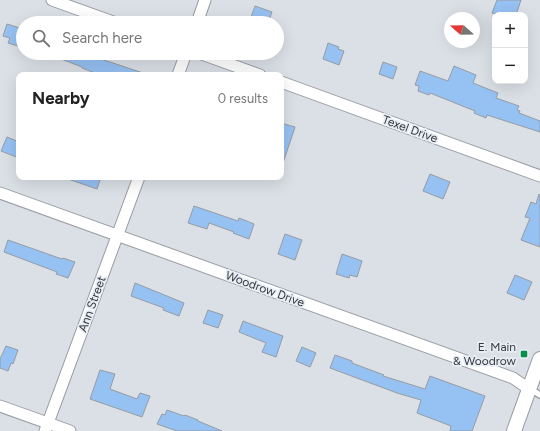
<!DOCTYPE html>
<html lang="en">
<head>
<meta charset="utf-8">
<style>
	:root { --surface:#fff; --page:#f6f6f6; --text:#222; --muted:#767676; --line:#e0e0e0 }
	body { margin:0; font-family:Figtree,sans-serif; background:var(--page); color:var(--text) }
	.controls { position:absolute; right:12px; top:12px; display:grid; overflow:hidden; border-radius:8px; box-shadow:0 4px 16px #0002 }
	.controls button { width:36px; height:36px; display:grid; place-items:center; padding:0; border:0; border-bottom:1px solid var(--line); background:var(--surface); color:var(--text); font:20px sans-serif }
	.compass { position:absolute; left:444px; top:12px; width:36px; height:36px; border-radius:50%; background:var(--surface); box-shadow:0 4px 16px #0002; rotate:290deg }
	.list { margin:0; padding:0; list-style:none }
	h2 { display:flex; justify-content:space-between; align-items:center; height:52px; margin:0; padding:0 16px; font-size:17px }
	h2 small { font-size:13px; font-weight:400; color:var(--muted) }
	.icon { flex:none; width:22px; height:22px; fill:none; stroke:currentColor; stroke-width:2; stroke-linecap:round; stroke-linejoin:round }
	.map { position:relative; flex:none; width:540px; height:431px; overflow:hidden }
	.search { position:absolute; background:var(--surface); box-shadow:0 4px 16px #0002; left:16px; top:16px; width:268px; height:44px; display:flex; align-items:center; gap:10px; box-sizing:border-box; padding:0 14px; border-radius:22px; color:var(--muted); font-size:15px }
	.panel { position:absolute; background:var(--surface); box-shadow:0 4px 16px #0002; left:16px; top:72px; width:268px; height:108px; border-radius:8px }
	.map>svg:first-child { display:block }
	.building { fill:#96c1f3; stroke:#969ca2 }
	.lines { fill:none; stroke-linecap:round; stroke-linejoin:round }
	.service-casing { stroke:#979ca2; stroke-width:8 }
	.minor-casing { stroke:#979ca2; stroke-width:13 }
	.tertiary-casing { stroke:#979ca2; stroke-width:16 }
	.service { stroke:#fff; stroke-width:5.5 }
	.minor { stroke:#fff; stroke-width:11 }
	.tertiary { stroke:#fff; stroke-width:14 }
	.poi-dot { fill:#078e4b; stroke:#e7edf4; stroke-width:1.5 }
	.labels { text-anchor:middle; stroke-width:3.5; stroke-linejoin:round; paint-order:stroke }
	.street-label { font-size:12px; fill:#36383b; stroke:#e7edf4 }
	.poi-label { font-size:12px; fill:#36383b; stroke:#e7edf4; text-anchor:end }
</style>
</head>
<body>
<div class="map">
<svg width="540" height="431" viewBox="0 0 540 431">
	<rect width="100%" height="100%" fill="#dae0e6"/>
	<!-- building -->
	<path class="building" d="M497,0H521L516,15H498L492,13Z
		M255,6L272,12L268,23H249Z
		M7,24L23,29L18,46L8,43L10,38L3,36Z
		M328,43L339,47L338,49L344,51L339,65L323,59Z
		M49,53H83L143,73V75H100L82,68V67L48,54Z
		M383,62L397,67L393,79L379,74Z
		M454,66L476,75L473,83L498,93L496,98L519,106L517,110L520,111L519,113L540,121V132L487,115L486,118L474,113L475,111L430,93L429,95L418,91L419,86L415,85L420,71L448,81Z
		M281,123L295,127L283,163H281Z
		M7,137L19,142V158L1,151Z
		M430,174L450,182L443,199L423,191Z
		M68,177H101L97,189L68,179Z
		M539,194L540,195V247L521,240L530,218L525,217L531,202L536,204Z
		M194,206L238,221L239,218L254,224L249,239L233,233L234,232L209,223L207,229L188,223Z
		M285,234L302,240L295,260L278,254Z
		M8,240L62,259L63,258L75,262L68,278L56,274L57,272L4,252Z
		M342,254L362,261L357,277L350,275L349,278L336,274Z
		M515,275L532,282L524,300L507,293Z
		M135,283L184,303L179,316L163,310L164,308L131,296Z
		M208,310L223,315L218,328L203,323Z
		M243,321L283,336L276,357L262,352L266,343L239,332Z
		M6,346L18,350L13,364L11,363L8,371L0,368V359Z
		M302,347L316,353L310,367L296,361Z
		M335,355L352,361V363L384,375L383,376L425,389L430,376L485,396L472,431H450L451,426L417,413L421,400L397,393L330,368Z
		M100,370L115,374L110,389L137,399L140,393L150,396L142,417L90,399Z
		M167,410L184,416L185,415L198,420V421L222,431H177L157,424L162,414L165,415Z"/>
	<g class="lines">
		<defs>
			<path id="service" d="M530,389L540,395"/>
			<path id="minor" d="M52,0L116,23
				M197,23L205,0
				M199,53L260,75
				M178,75L186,53
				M281,82L540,176
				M0,193L513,378L529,389
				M0,406L70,431
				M45,431L139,177"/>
			<path id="tertiary" d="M514,431L540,359"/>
		</defs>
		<!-- service casing -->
		<use href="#service" class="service-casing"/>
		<!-- minor casing -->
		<use href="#minor" class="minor-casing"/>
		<!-- tertiary casing -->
		<use href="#tertiary" class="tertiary-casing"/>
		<!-- service -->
		<use href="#service" class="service"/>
		<!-- minor -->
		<use href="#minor" class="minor"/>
		<!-- tertiary -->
		<use href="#tertiary" class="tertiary"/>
	</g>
	<!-- markers -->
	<rect class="poi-dot" x="520" y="350" width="8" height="8" rx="2"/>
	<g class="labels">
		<!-- street labels -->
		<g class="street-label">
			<text transform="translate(410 129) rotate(20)" y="4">Texel Drive</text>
			<text transform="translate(265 289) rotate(20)" y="4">Woodrow Drive</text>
			<text transform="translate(92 304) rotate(-70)" y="4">Ann Street</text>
		</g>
		<!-- poi labels -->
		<g class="poi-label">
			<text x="516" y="351">E. Main<tspan x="516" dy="14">&amp; Woodrow</tspan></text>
		</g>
	</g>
</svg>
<div class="controls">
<button>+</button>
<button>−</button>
</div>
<svg class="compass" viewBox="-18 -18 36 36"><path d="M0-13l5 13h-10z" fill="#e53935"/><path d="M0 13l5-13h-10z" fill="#767676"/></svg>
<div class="search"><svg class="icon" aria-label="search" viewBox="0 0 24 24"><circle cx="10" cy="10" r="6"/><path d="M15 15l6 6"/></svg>Search here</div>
<section class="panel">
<h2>Nearby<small>0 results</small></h2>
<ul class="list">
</ul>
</section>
</div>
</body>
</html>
